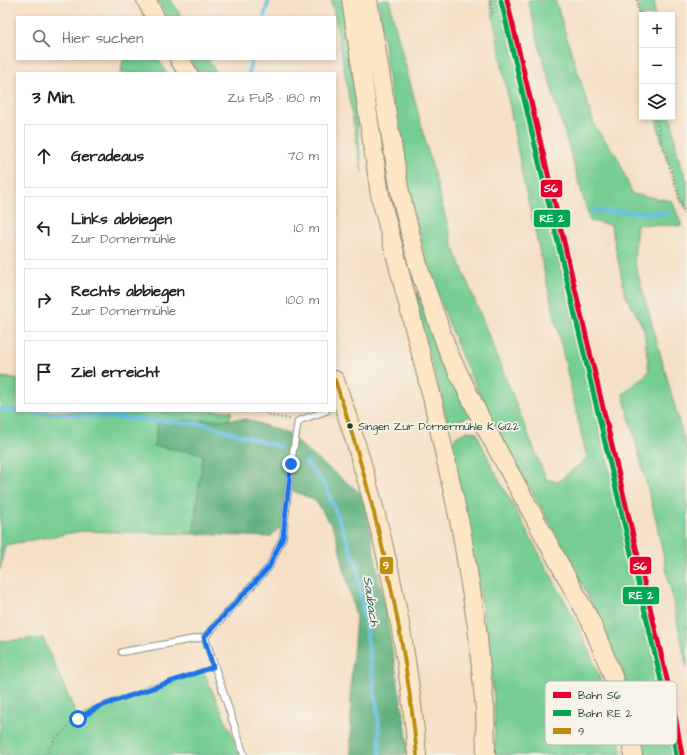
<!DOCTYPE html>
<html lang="de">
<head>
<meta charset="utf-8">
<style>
	:root { --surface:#fff; --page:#f6f6f6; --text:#202124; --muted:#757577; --line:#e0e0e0 }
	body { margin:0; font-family:"Architects Daughter",sans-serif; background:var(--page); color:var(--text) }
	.controls { position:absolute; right:12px; top:12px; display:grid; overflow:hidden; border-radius:0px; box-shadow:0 2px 6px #0003 }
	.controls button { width:36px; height:36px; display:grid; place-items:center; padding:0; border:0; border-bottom:1px solid var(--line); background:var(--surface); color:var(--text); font:20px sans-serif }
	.stop { position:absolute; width:12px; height:12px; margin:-9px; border:3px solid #1a73e8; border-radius:50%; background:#fff }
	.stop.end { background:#1a73e8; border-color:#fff; box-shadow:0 1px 4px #0008 }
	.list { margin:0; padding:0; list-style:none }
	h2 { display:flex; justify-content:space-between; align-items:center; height:52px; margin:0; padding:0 16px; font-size:17px }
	h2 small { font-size:13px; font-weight:400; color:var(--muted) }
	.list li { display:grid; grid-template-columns:26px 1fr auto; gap:12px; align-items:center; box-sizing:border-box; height:64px; margin:0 8px 8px; padding:0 8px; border:1px solid var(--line); border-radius:0px }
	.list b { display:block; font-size:15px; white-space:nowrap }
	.list p { margin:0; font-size:13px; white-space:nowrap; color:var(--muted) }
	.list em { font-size:13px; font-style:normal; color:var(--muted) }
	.icon { flex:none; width:22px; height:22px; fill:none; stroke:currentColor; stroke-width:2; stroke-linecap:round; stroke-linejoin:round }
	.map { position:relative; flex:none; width:687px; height:755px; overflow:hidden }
	.search { position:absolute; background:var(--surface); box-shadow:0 2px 6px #0003; left:16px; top:16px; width:320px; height:44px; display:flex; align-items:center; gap:10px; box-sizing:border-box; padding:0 14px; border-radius:0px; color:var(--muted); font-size:15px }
	.panel { position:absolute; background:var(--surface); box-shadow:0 2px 6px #0003; left:16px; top:72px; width:320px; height:340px; border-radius:0px }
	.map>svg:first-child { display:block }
	.green { fill:#77ce94; stroke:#4b8664 }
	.forest { fill:#61b17e; stroke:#407759 }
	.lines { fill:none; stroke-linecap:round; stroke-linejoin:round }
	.stream { stroke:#68c0e5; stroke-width:4 }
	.lane-casing { stroke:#8a8e7c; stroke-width:8 }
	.secondary-casing { stroke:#8a8e7c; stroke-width:20 }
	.path { stroke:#8a8e7c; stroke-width:2.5; stroke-dasharray:1 3; stroke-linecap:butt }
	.lane { stroke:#fff; stroke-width:6 }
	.secondary { stroke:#fce6c4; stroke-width:18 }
	.bus-1-casing { stroke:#f7f3e8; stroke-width:7 }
	.bus-1 { stroke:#c18c0d; stroke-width:4 }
	.rail-1-casing { stroke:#f7f3e8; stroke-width:8 }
	.rail-2-casing { stroke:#f7f3e8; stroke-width:8 }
	.rail-1 { stroke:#e4002b; stroke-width:5 }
	.rail-2 { stroke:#00a651; stroke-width:5 }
	.route { stroke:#1a73e8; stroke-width:5 }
	.bus-dot { fill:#1f3d34; stroke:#f7f3e8; stroke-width:1.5 }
	.labels { text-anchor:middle; stroke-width:3.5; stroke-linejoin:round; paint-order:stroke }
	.bus-label { font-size:11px; fill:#1f3d34; stroke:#f7f3e8; text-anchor:start }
	.water-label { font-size:13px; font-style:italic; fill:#315e60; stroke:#f7f3e8 }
	.key { fill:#f7f3e8; stroke:#b6bcb2; stroke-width:1 }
	.key-label { font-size:11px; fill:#1f3d34 }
	.line-badge { stroke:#f7f3e8; stroke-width:1.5 }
	.badge-label { font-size:11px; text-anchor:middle; font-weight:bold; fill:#fff }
</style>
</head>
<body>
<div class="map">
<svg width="687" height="755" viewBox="0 0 687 755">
	<rect width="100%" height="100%" fill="#f7f3e8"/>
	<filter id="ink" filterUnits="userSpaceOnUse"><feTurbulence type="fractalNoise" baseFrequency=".025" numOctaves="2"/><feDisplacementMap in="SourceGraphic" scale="8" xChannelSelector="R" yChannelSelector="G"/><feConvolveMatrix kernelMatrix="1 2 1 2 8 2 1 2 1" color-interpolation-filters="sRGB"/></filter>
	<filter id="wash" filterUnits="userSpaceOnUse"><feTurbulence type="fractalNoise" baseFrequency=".012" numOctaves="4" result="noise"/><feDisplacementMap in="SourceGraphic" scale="16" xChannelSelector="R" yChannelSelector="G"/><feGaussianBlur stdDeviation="0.9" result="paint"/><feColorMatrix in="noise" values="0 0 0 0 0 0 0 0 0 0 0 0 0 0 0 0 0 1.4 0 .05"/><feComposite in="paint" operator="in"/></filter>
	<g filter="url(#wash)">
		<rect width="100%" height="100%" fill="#f5dfc5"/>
		<!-- green -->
		<path class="green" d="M157,0H171L182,17H167Z
			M331,0H345L362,172L335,17Z
			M378,0H391V10L453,246L546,479L558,482L587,458L523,179L490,0H502L560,264L642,604L673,755H640L637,732L623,672L597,614L559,539L502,440L462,357L428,268L399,156Z
			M528,0H555L595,127L618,158L632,194L672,201L682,226L637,224L634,260L687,450V668L655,516L623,394L649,372L644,329L625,294L611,225L590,221L539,45Z
			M637,0H654L655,15H642V41Z
			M123,59H158L167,73H121Z
			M190,59H208L216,73H198Z
			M656,117H671L678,157L687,181V209L681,201L661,140Z
			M417,292L441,356L471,416L448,424L419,314Z
			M0,377L17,378V411H232L193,534L81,531L5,545L0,570Z
			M467,431L476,432L492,467L580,629L614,714L622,755H495L494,698L483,613L451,447L456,437Z
			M43,638L78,719L99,707L203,670L241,755H0V641Z"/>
		<!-- forest -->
		<path class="forest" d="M247,419L288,434L322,463L363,495L385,608L406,729L408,755H351V679L356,617L335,531L315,500L288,489L285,523L270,537L193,534L203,454L154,446L158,421Z"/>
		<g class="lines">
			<!-- stream -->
			<path class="stream" d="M264,17L269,0
				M249,73L252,59
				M592,211L668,213
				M0,410H17
				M26,411L203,424L280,447
				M306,462L326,487L357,566L378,716L380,755"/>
		</g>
	</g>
	<g filter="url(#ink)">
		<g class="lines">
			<defs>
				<path id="lane" d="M122,652L205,637
					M244,755L205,637L269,567L283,537L291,464L298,421L326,411"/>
				<path id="secondary" d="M146,0L155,17
					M351,0L380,195L433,401L461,529L477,627L485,710L486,755
					M368,0L400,192L419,269L449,354L483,423L591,622L611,671L629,725L633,755
					M179,59L188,73
					M335,380C377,500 407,628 417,755"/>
			</defs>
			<!-- lane casing -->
			<use href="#lane" class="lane-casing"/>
			<!-- secondary casing -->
			<use href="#secondary" class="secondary-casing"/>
			<!-- path -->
			<path class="path" d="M490,0L493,16
				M637,0L642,41
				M656,117L661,140L687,222
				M0,377L17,378
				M262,411L272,416L290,419
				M45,755L56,738L77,719L99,707L206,669"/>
			<!-- lane -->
			<use href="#lane" class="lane"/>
			<!-- secondary -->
			<use href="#secondary" class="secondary"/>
			<defs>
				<path id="bus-1" d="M335,380C376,503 404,626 417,755"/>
			</defs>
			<!-- bus-1 casing -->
			<use href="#bus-1" class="bus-1-casing"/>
			<!-- bus-1 -->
			<use href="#bus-1" class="bus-1"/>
			<defs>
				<path id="rail-1" d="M507,0L674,709L682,755"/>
				<path id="rail-2" d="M501,1L668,710L676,755"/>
			</defs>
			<!-- rail-1 casing -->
			<use href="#rail-1" class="rail-1-casing"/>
			<!-- rail-2 casing -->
			<use href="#rail-2" class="rail-2-casing"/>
			<!-- rail-1 -->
			<use href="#rail-1" class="rail-1"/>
			<!-- rail-2 -->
			<use href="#rail-2" class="rail-2"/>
		</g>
	</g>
	<g class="lines" filter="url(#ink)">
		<!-- route -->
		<path class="route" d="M78,719L98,707L213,667L204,637L269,567L283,537L291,464"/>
	</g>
	<!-- markers -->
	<circle class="bus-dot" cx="350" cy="426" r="3.5"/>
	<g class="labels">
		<!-- bus labels -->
		<g class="bus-label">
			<text x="358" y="430">Singen Zur Dornermühle K 6122</text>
		</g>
		<!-- water labels -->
		<g class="water-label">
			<text transform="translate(372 601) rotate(82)" y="5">Saubach</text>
		</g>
	</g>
	<!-- legend -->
	<rect x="545" y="681" width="132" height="64" rx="6" class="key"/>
	<rect x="553" y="692" width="18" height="6" fill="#e4002b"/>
	<rect x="553" y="710" width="18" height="6" fill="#00a651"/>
	<rect x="553" y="728" width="18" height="6" fill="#c18c0d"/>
	<g class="key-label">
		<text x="578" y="699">Bahn S6</text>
		<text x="578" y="717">Bahn RE 2</text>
		<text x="578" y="735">9</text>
	</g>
	<g class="line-badge">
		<rect x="540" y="179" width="23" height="19" rx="4" fill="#e4002b"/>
		<rect x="533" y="209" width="38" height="19" rx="4" fill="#00a651"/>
		<rect x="379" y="556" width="15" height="19" rx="4" fill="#c18c0d"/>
		<rect x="629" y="556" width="23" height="19" rx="4" fill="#e4002b"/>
		<rect x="622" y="586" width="38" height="19" rx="4" fill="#00a651"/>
	</g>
	<g class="badge-label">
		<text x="551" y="192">S6</text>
		<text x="552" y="222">RE 2</text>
		<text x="386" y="569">9</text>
		<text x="640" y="570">S6</text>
		<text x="641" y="599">RE 2</text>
	</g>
</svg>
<div class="controls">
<button>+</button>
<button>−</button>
<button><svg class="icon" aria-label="layers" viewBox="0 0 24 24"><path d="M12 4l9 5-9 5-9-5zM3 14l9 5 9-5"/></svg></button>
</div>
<div class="stop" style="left:78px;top:719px"></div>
<div class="stop end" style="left:291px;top:464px"></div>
<div class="search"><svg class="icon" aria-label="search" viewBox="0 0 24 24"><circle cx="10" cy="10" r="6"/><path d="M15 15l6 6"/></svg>Hier suchen</div>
<section class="panel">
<h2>3 Min.<small>Zu Fuß · 180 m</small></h2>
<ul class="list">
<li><svg class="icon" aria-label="ahead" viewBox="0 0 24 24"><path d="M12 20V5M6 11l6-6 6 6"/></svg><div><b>Geradeaus</b></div><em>70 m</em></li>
<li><svg class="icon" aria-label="left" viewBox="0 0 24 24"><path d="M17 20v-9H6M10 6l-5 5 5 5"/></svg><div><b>Links abbiegen</b><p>Zur Dornermühle</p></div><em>10 m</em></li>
<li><svg class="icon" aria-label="right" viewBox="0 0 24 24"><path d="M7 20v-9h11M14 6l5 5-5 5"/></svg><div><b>Rechts abbiegen</b><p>Zur Dornermühle</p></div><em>100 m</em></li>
<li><svg class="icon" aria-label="arrive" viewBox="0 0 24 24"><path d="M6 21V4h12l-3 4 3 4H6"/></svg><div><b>Ziel erreicht</b></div></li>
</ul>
</section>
</div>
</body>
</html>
